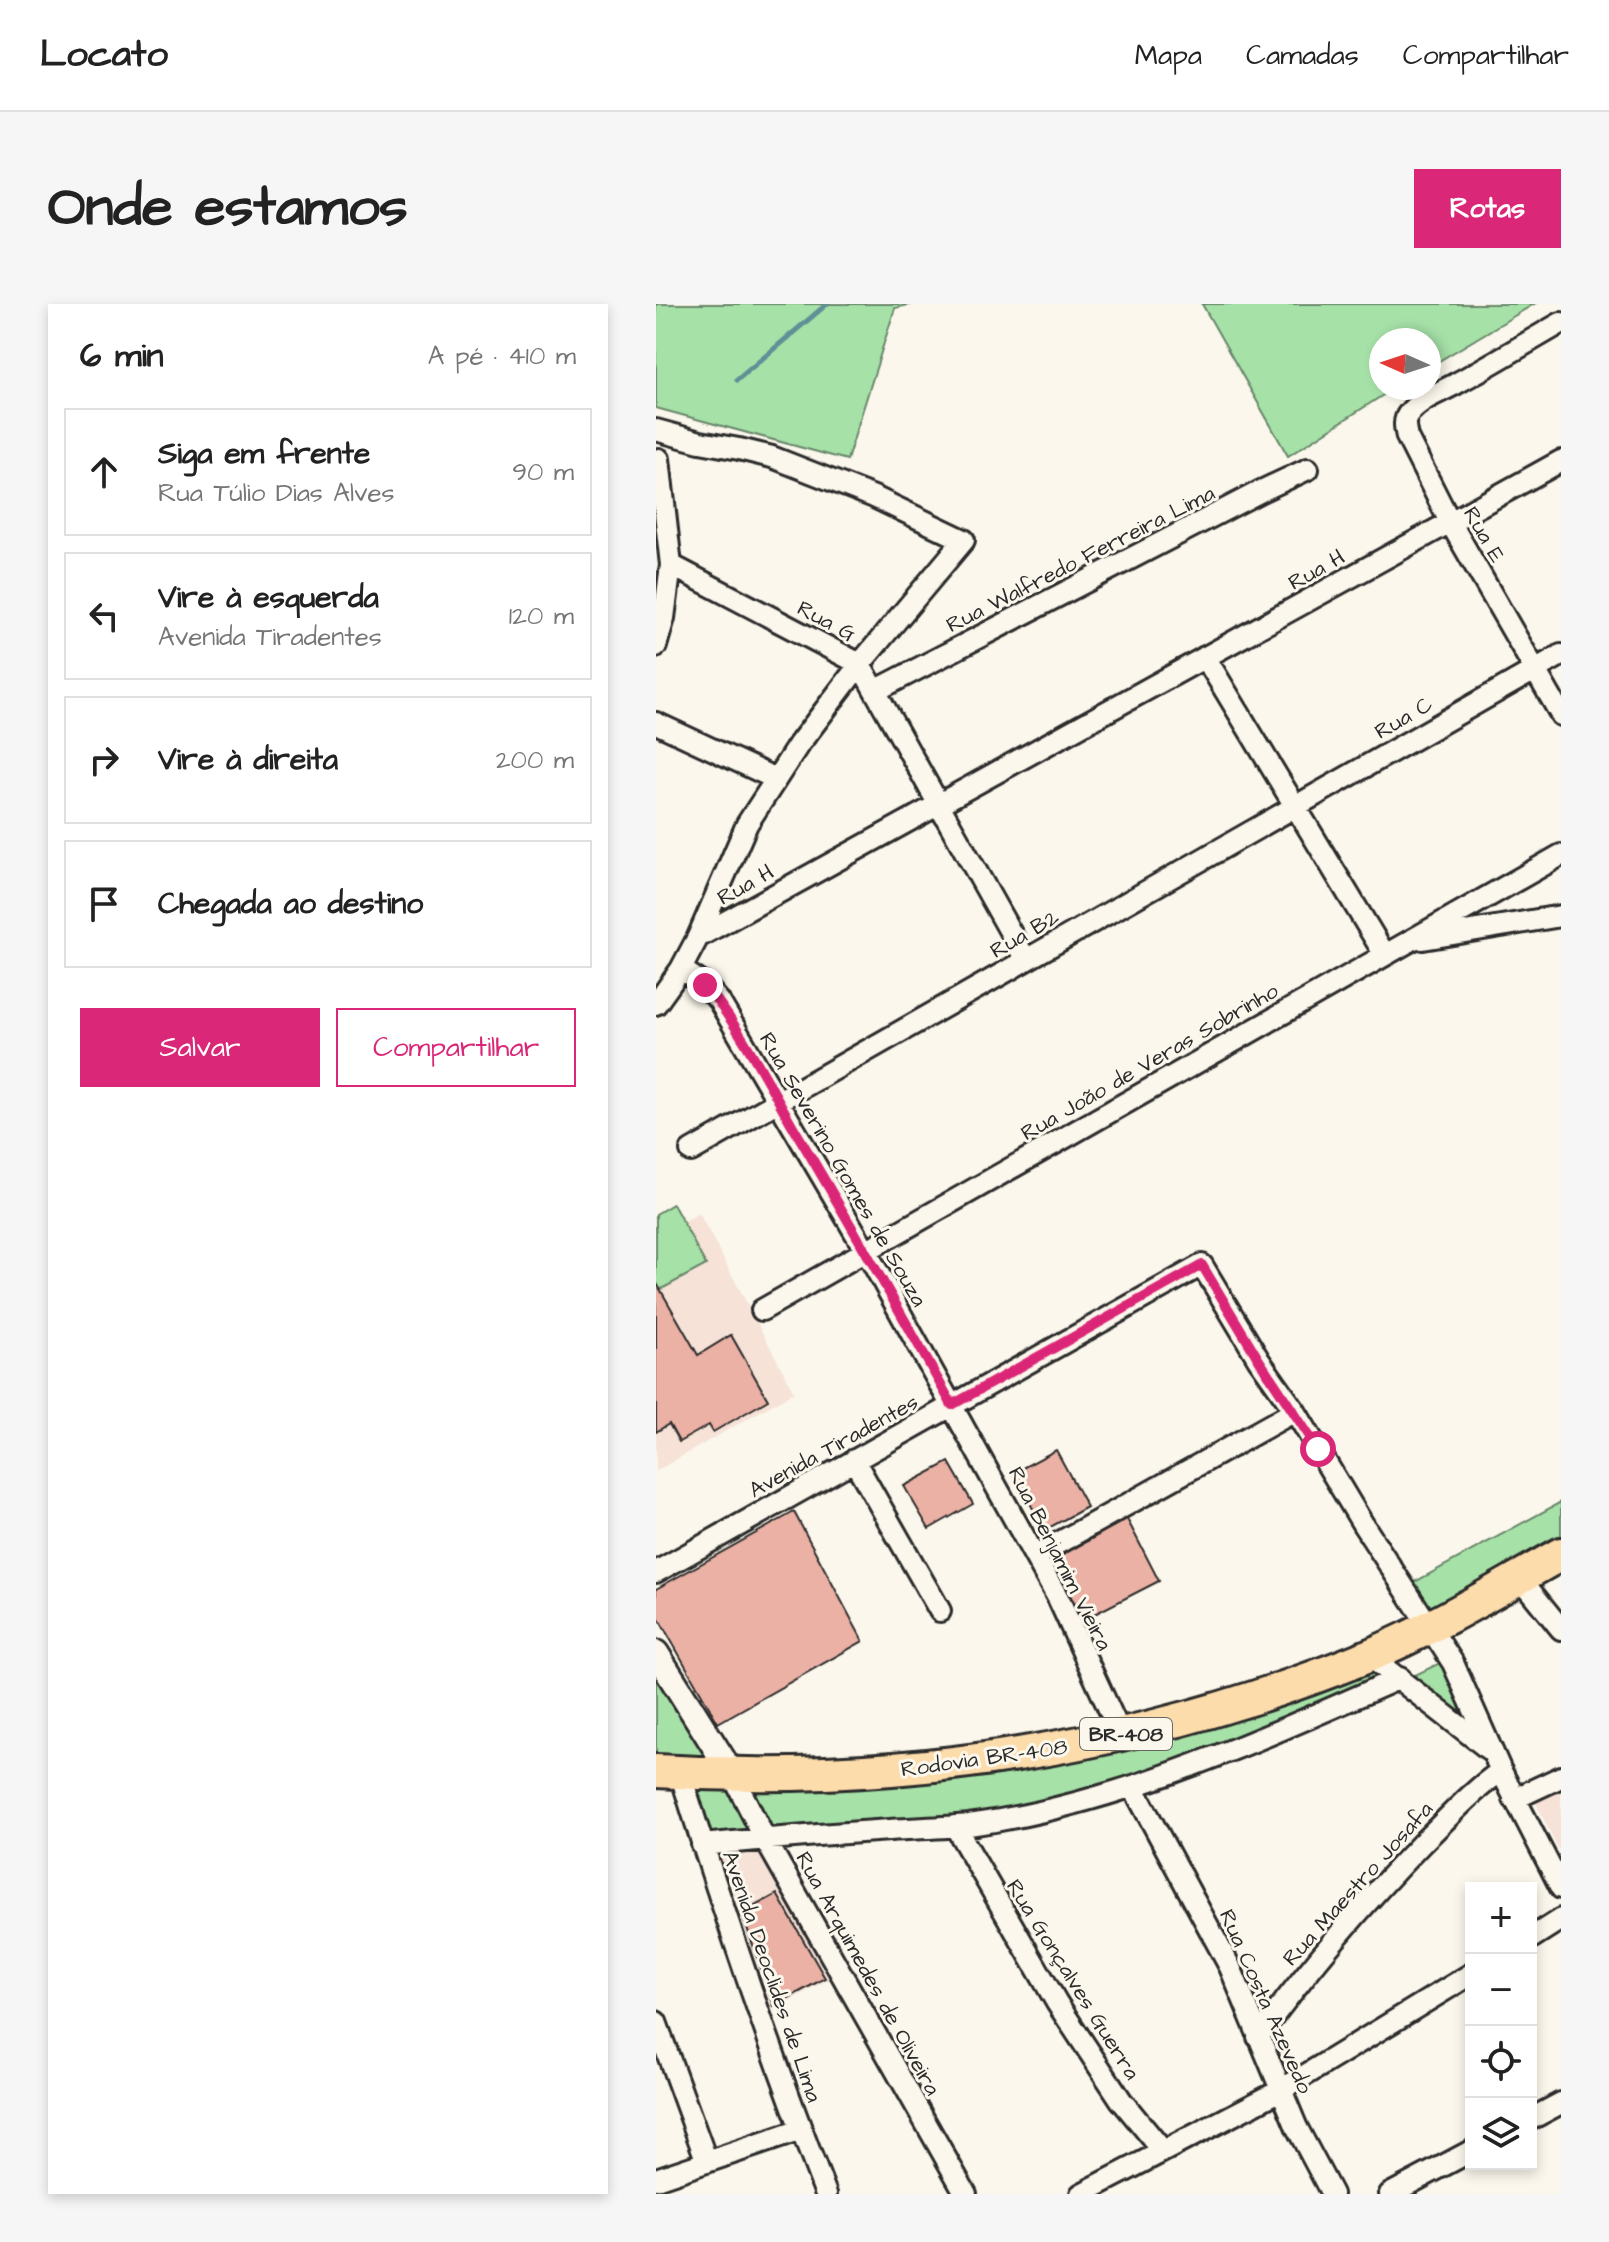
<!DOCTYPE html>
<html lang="pt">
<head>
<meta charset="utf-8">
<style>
	:root { --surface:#fff; --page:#f6f6f6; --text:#222; --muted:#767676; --line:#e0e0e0; --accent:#db2777 }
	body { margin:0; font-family:"Architects Daughter",sans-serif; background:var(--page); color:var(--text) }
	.controls { position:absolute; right:24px; bottom:24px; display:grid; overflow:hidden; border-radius:0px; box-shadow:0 4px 12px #0003 }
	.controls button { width:72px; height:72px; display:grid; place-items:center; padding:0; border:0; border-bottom:2px solid var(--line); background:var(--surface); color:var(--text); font:40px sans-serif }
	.compass { position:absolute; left:713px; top:24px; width:72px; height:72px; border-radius:50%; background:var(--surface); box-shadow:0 4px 12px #0003; rotate:273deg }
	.stop { position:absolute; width:24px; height:24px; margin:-18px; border:6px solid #db2777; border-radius:50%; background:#fff }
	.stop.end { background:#db2777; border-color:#fff; box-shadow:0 2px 8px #0008 }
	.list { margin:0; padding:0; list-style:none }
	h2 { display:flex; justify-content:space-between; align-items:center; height:104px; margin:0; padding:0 32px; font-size:34px }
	h2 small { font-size:26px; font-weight:400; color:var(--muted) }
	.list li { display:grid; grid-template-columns:52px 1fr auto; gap:24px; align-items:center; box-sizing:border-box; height:128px; margin:0 16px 16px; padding:0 16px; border:2px solid var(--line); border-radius:0px }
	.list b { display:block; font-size:30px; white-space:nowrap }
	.list p { margin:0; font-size:26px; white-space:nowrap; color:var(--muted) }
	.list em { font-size:26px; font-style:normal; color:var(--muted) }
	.actions { display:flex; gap:16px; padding:24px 32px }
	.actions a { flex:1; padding:18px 0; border:2px solid var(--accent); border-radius:0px; text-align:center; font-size:28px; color:var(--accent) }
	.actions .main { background:var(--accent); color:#fff }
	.icon { flex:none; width:44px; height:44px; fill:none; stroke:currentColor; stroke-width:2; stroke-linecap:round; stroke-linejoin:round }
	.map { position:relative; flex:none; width:905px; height:1890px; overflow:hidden; border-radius:0px }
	header { display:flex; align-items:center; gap:48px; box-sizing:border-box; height:112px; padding:0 40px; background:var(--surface); border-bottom:2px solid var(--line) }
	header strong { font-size:38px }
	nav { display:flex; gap:44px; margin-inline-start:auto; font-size:28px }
	.intro { display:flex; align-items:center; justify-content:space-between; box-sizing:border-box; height:192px; padding:0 48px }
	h1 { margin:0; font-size:56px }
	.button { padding:20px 36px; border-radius:0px; background:var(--accent); color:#fff; font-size:28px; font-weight:700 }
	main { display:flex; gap:48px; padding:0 48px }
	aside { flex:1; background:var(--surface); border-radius:0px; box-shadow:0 4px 12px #0003 }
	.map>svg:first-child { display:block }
	.built { fill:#f6e2d7 }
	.green { fill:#a6e2a8; stroke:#68866a; stroke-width:2 }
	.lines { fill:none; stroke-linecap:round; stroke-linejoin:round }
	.stream { stroke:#609096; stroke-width:5 }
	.building { fill:#ebb1a5; stroke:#2b2b2b; stroke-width:2 }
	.minor-casing { stroke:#2b2b2b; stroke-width:26 }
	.tertiary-casing { stroke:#2b2b2b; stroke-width:30 }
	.primary-casing { stroke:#2b2b2b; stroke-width:38 }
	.minor { stroke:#fbf7ec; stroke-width:20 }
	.tertiary { stroke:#fbf7ec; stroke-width:24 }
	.primary { stroke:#fddcac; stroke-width:32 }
	.route { stroke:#db2777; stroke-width:10 }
	.labels { text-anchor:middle; stroke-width:6; stroke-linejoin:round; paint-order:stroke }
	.shield { fill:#fbf7ec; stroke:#696865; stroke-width:2 }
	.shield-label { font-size:20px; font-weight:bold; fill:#2b2b2b }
	.street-label { font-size:22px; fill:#2b2b2b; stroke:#fbf7ec }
</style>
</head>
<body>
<header>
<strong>Locato</strong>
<nav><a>Mapa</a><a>Camadas</a><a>Compartilhar</a></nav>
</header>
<div class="intro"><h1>Onde estamos</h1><a class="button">Rotas</a></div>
<main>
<aside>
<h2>6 min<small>A pé · 410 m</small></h2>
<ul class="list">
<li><svg class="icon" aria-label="ahead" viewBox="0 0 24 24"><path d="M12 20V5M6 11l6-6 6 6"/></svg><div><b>Siga em frente</b><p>Rua Túlio Dias Alves</p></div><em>90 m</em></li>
<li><svg class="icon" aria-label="left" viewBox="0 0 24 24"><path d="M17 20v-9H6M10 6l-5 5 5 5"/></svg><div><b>Vire à esquerda</b><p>Avenida Tiradentes</p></div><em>120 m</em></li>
<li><svg class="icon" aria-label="right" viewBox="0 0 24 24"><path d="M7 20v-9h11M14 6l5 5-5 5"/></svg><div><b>Vire à direita</b></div><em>200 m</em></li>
<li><svg class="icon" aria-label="arrive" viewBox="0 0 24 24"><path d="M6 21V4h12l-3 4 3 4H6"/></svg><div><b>Chegada ao destino</b></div></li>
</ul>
<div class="actions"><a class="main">Salvar</a><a>Compartilhar</a></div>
</aside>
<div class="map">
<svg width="905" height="1890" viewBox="0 0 905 1890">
	<rect width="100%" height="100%" fill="#fbf7ec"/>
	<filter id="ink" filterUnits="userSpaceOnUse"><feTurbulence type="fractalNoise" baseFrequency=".0125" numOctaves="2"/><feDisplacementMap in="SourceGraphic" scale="16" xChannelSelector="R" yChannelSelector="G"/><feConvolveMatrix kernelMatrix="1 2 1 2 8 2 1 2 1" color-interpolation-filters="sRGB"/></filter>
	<g filter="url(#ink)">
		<!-- built -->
		<path class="built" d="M17,900L27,918L43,909L138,1088L0,1167V910Z
			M905,1482V1551L878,1495Z
			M102,1548L173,1675L117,1706L63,1551Z"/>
		<!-- green -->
		<path class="green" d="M0,0H257L239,4L191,156L0,104Z
			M546,0H878L773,63V36H725V84H738L632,152Z
			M17,900L50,961L0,988V910Z
			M905,1198V1250L780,1318L755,1280Z
			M712,1351L744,1374L617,1429L373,1510L46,1541L24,1468L272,1463Z
			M788,1357L812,1404L804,1409L764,1380L757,1372Z
			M0,1360L62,1467L0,1465Z"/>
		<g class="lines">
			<!-- stream -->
			<path class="stream" d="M81,76L171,0"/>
		</g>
		<!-- building -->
		<path class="building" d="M0,978L42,1051L75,1031L112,1096L57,1128L53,1121L23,1138L13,1120L0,1128Z
			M400,1146L431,1203L389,1226L357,1169Z
			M293,1158L317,1200L273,1225L248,1182Z
			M138,1208L207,1337L62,1419L0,1310V1285Z
			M471,1215L503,1277L427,1316L396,1257Z
			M121,1590L169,1674L118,1702L86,1609Z"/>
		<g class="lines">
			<defs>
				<path id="minor" d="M905,19C870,39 836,60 801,79C786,88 765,94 753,109C747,116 749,124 751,133L794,218L905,411
					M0,126L44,138L83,145L116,153L218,193L308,236L204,360L143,440L91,520L42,633L25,665L0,700
					M15,261L204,360L370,656
					M0,342L8,314L15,261L3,155
					M549,353L729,651
					M219,387L605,187L652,165
					M0,419L120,475
					M42,633L905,157
					M767,635L905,612
					M25,665L49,681L63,697L210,947L403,1296L465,1431
					M35,847L905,351
					M106,1006L905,551
					M198,1156L284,1307
					M379,1252L639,1107
					M0,1268L546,961L603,1056L639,1107L708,1222L797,1359L845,1467L905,1584
					M863,1273L905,1325
					M712,1351L835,1447
					M24,1468C68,1610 116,1752 170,1890
					M76,1470L109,1535L310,1890
					M477,1483L574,1663L641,1824L676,1890
					M858,1495L905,1473
					M299,1522L401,1699L465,1796L507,1847
					M46,1541C109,1535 171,1530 234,1526C261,1524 287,1524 313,1521C465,1500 604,1435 744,1374
					M875,1634L905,1615
					M0,1718L51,1858
					M602,1733C654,1662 707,1600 768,1537C793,1513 816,1487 845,1467
					M875,1815L905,1799
					M0,1875L145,1826
					M425,1890L625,1786L815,1670
					M734,1890L815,1847"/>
				<path id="tertiary" d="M0,1349L76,1470"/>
				<path id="primary" d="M0,1467C243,1482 486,1445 712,1352C779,1324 842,1285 905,1250"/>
			</defs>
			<!-- minor casing -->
			<use href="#minor" class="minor-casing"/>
			<!-- tertiary casing -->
			<use href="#tertiary" class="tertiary-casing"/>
			<!-- primary casing -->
			<use href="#primary" class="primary-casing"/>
			<!-- minor -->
			<use href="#minor" class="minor"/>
			<!-- tertiary -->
			<use href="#tertiary" class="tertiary"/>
			<!-- primary -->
			<use href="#primary" class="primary"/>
		</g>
	</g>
	<g class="lines" filter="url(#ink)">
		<!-- route -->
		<path class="route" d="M49,681C85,725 111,777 139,826C193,917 245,1009 296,1101L546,961L603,1056L662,1145"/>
	</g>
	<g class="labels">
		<!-- shield labels -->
		<rect class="shield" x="424" y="1414" width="92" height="32" rx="6"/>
		<g class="shield-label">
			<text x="470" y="1437">BR-408</text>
		</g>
		<!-- street labels -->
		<g class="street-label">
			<text transform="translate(829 230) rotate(60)" y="8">Rua E</text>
			<text transform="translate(424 254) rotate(-27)" y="8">Rua Walfredo Ferreira Lima</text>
			<text transform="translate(660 265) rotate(-29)" y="8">Rua H</text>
			<text transform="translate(171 316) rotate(28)" y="8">Rua G</text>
			<text transform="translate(747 413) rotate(-30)" y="8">Rua C</text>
			<text transform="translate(89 580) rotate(-29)" y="8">Rua H</text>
			<text transform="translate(368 629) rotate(-30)" y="8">Rua B2</text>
			<text transform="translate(493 757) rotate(-30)" y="8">Rua João de Veras Sobrinho</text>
			<text transform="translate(188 865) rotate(60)" y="8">Rua Severino Gomes de Souza</text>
			<text transform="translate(177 1141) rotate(-29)" y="8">Avenida Tiradentes</text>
			<text transform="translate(405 1254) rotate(63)" y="8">Rua Benjamim Vieira</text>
			<text transform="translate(328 1453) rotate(-8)" y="8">Rodovia BR-408</text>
			<text transform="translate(701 1579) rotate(-48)" y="8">Rua Maestro Josafa</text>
			<text transform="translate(213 1669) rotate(61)" y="8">Rua Arquimedes de Oliveira</text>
			<text transform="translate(117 1672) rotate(71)" y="8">Avenida Deoclides de Lima</text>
			<text transform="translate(418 1675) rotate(58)" y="8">Rua Gonçalves Guerra</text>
			<text transform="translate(611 1697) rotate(66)" y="8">Rua Costa Azevedo</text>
		</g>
	</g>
</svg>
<div class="controls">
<button>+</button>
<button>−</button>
<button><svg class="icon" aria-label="locate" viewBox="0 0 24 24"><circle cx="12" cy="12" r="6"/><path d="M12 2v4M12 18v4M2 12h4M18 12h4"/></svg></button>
<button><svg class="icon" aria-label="layers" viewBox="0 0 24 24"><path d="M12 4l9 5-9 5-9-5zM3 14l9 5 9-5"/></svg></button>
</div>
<svg class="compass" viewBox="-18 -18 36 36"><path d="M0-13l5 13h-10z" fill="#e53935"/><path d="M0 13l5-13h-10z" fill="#767676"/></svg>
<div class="stop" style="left:662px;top:1145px"></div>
<div class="stop end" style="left:49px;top:681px"></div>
</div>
</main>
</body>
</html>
